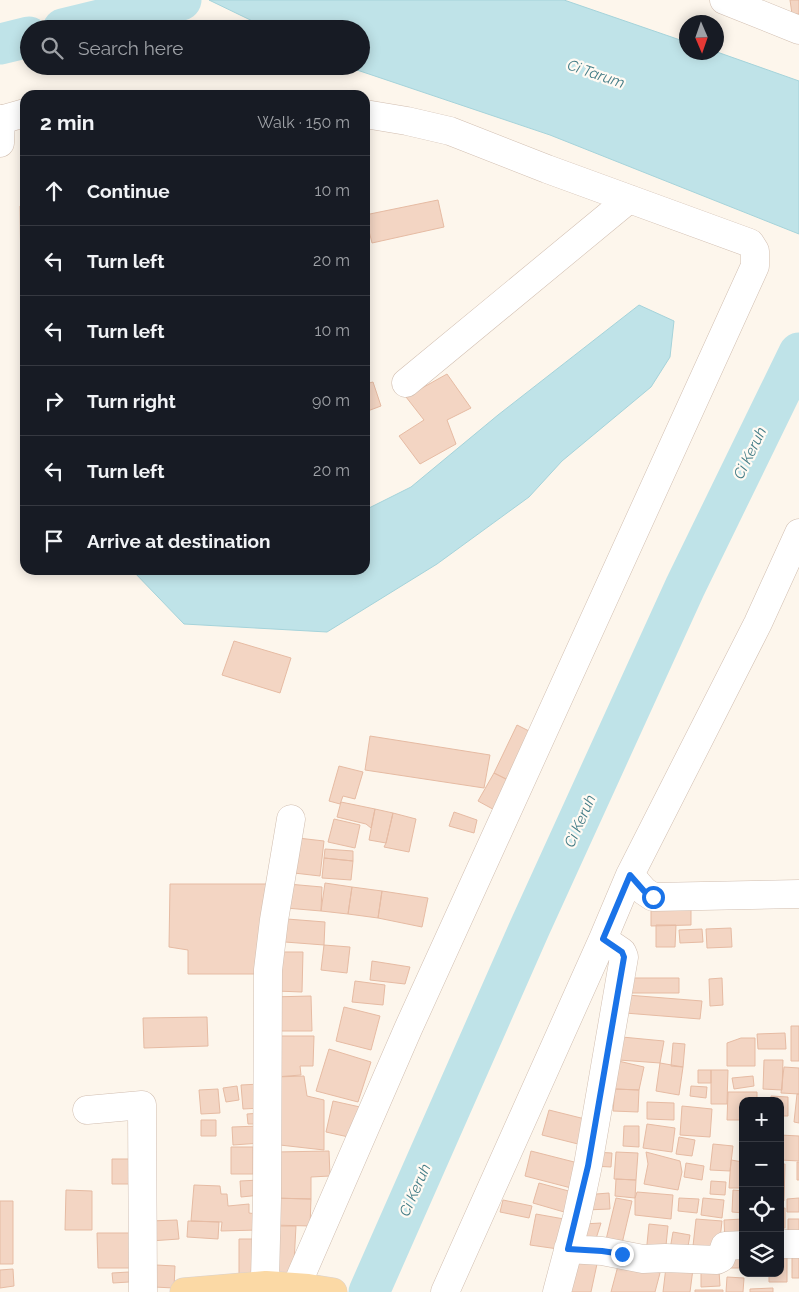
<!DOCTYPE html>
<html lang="en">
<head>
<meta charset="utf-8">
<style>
	:root { --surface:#171b24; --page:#20242c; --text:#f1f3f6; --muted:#9ea1a6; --line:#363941 }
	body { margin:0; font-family:Raleway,sans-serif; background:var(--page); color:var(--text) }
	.controls { position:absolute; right:15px; bottom:15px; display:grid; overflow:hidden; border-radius:10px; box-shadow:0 2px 12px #0003 }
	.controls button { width:45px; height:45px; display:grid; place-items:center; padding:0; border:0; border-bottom:1px solid var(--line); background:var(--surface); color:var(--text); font:25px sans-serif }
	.compass { position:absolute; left:679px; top:15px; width:45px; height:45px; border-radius:50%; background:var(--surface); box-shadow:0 2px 12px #0003; rotate:178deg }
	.stop { position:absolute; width:15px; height:15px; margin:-11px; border:4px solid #1a73e8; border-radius:50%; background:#fff }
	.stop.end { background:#1a73e8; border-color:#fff; box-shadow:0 1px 5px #0008 }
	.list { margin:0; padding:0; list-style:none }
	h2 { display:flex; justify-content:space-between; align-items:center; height:65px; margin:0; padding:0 20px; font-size:21px }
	h2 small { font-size:16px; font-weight:400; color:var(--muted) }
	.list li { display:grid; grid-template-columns:32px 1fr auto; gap:15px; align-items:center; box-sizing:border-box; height:70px; padding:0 20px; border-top:1px solid var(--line) }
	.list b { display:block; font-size:19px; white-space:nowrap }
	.list em { font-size:16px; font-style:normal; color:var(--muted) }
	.icon { flex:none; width:28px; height:28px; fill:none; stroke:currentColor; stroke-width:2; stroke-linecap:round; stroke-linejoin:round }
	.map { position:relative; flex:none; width:799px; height:1292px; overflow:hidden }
	.search { position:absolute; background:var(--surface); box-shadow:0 2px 12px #0003; left:20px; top:20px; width:350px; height:55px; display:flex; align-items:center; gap:12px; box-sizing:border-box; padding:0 18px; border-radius:28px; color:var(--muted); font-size:19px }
	.panel { position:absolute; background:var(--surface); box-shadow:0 2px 12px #0003; left:20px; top:90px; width:350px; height:485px; border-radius:15px }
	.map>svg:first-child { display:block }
	.water { fill:#bfe3e8; stroke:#a5d3da }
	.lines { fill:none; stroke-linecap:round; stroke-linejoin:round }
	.river { stroke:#bfe3e8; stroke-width:41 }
	.building { fill:#f3d5c3; stroke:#e6bba3 }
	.minor-casing { stroke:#d1beb0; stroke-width:29 }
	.major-casing { stroke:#dad1cd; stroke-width:29 }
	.minor { stroke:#fff; stroke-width:28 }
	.major { stroke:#fbd9a5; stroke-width:28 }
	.route { stroke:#1a73e8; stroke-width:6 }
	.labels { text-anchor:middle; stroke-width:4.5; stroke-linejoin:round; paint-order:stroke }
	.water-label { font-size:15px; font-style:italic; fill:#437c86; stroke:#fffaf3 }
</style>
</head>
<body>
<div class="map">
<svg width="799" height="1292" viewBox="0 0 799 1292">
	<rect width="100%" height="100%" fill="#fdf6ec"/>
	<!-- water -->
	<path class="water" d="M209,0H564L686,42V52H717L799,81V234L550,135L351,68L348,66H361V29H269Z
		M639,305L674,321L670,357L651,387L562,461L529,497L437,564L327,632L184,624L132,570H365V510L411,487L498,415Z"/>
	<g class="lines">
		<!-- river -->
		<path class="river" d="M63,29L181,0
			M0,44L29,37
			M369,1292L530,927L685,587L799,353"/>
	</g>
	<!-- building -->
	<path class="building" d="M790,0H799V14H792Z
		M438,200L444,227L372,243L365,215Z
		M20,206L25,208V279H21Z
		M447,374L471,408L447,420L456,444L420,464L399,436L424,420L406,397Z
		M373,382L381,406L365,412V384Z
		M234,641L291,658L280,693L222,675Z
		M517,725L537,735L514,783L494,773Z
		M370,736L490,755L484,788L365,770Z
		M339,766L363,772L355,799L343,796L340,804L329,801Z
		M494,773L514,783L500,813L478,801Z
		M341,802L375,809L371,828L366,824L337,817Z
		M375,809L393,813L386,843L369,840Z
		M454,812L477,820L474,833L449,826Z
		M393,813L416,819L409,852L384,847L386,843Z
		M334,819L360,825L355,848L328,842Z
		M298,838L324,841L320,876L294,873Z
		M325,849L353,851V861L324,858Z
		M324,858L353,861L351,880L322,878Z
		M325,883L352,887L348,914L321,911Z
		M170,884H269L266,974H188V950L169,947Z
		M288,884L322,887L321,911L286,908Z
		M352,887L382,891L378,918L348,914Z
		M382,891L428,898L422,927L378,918Z
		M691,904V925L651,926V905Z
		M287,919L325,922L324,945L285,942Z
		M656,925H676L675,947H656Z
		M731,928L732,947L707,948L706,929Z
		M702,929L703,942L680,943L679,930Z
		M324,945L350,947L347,973L321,970Z
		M277,952H303L302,992L276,991Z
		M372,961L410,967L405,984L370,980Z
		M626,978H679V993H626Z
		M722,978L723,1005L710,1006L709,979Z
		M355,981L385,985L383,1005L352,1002Z
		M627,995L702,1001L700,1019L625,1013Z
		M311,996L312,1031H271L270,997Z
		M344,1007L380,1016L371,1050L336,1041Z
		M207,1017L208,1046L144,1048L143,1018Z
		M791,1026H799V1061H791Z
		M785,1033L786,1049H758L757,1034Z
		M271,1036H314L313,1066H300L301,1075L275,1077Z
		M622,1037L664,1041L660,1063L619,1060Z
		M741,1038H755V1066H727V1043Z
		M673,1043L685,1044L683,1067L671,1066Z
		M329,1049L371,1062L358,1102L316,1091Z
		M614,1060L644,1067L639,1090L615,1089Z
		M764,1060H783L782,1090L763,1089Z
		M660,1063L683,1067L679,1095L656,1091Z
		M784,1067L799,1068V1094L781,1093Z
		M698,1070H711V1083H698Z
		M711,1070H728L727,1104H711Z
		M304,1076L307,1096L324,1100V1150L271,1144L275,1077Z
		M753,1076L754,1086L734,1089L732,1078Z
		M260,1084L262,1108L243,1109L241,1085Z
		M237,1086L239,1100L226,1102L223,1088Z
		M691,1086L707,1087L706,1098L690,1096Z
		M218,1089L220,1113L201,1114L199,1090Z
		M615,1089L639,1090L638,1112L613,1111Z
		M728,1092H757V1101H743V1120H727Z
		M797,1094H799V1123L794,1122Z
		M771,1096L788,1097V1116H780V1101H771Z
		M333,1101L360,1107L353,1138L326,1132Z
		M647,1102L674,1103V1120L647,1119Z
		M682,1106L712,1109L710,1137L680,1135Z
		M549,1110L589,1120L582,1145L542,1135Z
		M261,1113V1124H248L247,1114Z
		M201,1120H216V1136H201Z
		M647,1124L675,1128L672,1152L643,1148Z
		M260,1126L261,1143L233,1145L232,1127Z
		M624,1126H639V1147L623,1146Z
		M780,1135L799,1136V1161L780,1160Z
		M679,1137L695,1140L692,1156L676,1154Z
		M713,1144L733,1146L730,1171L710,1170Z
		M231,1147H253V1174H231Z
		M329,1151L330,1176L311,1177V1199L271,1198L276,1152Z
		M531,1151L582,1164L575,1189L525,1176Z
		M594,1152L612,1153L611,1167L593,1166Z
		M616,1152L638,1153L636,1180L614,1179Z
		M646,1152L680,1161L682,1172L678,1190L644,1184L648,1164Z
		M112,1159H129L130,1184H112Z
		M731,1160L743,1162V1188H729Z
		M797,1162H799V1180H797Z
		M686,1163L704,1166L702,1180L684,1177Z
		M780,1164H785L784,1201H780Z
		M616,1179L636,1180L635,1198L615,1196Z
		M260,1180L261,1195L241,1197L240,1181Z
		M711,1181L726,1182L725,1195L710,1194Z
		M539,1183L576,1193L571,1214L533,1203Z
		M194,1185L220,1186L221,1194H227L228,1206L249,1204V1213L257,1214L258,1230L221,1231L222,1222L191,1221Z
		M66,1190L92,1191V1230H65Z
		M733,1190L743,1191V1213L732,1212Z
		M637,1192L673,1195L671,1219L635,1215V1198Z
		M609,1193L610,1209L585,1210L584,1195Z
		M272,1198L311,1199L310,1226L272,1225Z
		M616,1198L632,1201L620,1252L604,1248Z
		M679,1198L699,1199L697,1213L678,1211Z
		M703,1198L724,1200L722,1218L701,1215Z
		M799,1198V1212H787V1199Z
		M503,1200L532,1206L529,1218L500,1212Z
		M0,1201H13V1264H0Z
		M780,1208H785V1228H780Z
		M536,1214L564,1219L558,1249L530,1245Z
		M696,1219L722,1221L718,1258L692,1255Z
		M743,1219V1242H725L724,1220Z
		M788,1219H799V1241L788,1240Z
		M177,1220L179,1239L150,1241L149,1221Z
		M188,1221L219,1222L218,1239L187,1237Z
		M601,1223L593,1248L574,1246L583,1224Z
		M649,1224L668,1226L665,1255L646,1254Z
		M271,1226H296L293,1281L269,1280Z
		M673,1232L690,1235L686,1258L669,1255Z
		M97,1233H131V1268H98Z
		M239,1239H261L260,1276L239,1275Z
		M730,1251L743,1252V1268H729Z
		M792,1254H799V1278H792Z
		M780,1255H787V1282H769V1273H780Z
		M572,1260L597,1264L591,1292H567Z
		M619,1262L660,1273L655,1292H611Z
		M156,1265L175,1266L174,1288L154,1287Z
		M666,1267L693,1269L690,1292H663Z
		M13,1269L14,1286L0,1288V1270Z
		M719,1271L720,1286L701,1287V1272Z
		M129,1272V1282L113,1283L112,1273Z
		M727,1277L744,1278L743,1292H726Z
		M773,1288V1292H750V1289Z
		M695,1290H723V1292H695Z"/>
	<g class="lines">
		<defs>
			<path id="minor" d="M724,0L799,30
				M0,120L25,113
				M0,143L1,119
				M406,383L629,199
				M630,875L644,891L653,897L799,894
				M87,1110L142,1105L143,1292
				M780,1244H799
				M568,1249L602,1251L643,1259L665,1258L717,1260L721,1258L725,1246L743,1245
				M266,1285L265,1279L267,1199L268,970L274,920L291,819
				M296,1287L408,1029L755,266V251L750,243L547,169L450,131L407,121L365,114
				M445,1292L603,939L630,875L758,623L799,533
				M557,1292L577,1217L588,1165L624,957L622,952L603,939"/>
			<path id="major" d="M184,1292L266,1285L308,1288L333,1292"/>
		</defs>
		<!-- minor casing -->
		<use href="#minor" class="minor-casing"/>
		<!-- major casing -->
		<use href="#major" class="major-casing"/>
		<!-- minor -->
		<use href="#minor" class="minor"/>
		<!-- major -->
		<use href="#major" class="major"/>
	</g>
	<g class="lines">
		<!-- route -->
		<path class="route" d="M622,1254L602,1251L568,1249L588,1166L624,957L622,952L603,939L630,875L644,891L653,897"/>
	</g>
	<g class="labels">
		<!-- water labels -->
		<g class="water-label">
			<text transform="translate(596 74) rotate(19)" y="5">Ci Tarum</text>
			<text transform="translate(750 453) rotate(-64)" y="5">Ci Keruh</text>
			<text transform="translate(580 821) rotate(-66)" y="5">Ci Keruh</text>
			<text transform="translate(415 1190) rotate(-66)" y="5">Ci Keruh</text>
		</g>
	</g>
</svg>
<div class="controls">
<button>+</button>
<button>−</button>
<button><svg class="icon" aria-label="locate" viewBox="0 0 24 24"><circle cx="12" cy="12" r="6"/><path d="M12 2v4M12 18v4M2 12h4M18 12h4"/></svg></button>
<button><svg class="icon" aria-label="layers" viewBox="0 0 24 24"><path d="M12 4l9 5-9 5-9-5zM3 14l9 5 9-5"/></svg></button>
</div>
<svg class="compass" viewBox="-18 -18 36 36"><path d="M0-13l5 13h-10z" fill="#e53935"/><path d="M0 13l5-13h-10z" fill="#9ea1a6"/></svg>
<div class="stop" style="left:653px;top:897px"></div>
<div class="stop end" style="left:622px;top:1254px"></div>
<div class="search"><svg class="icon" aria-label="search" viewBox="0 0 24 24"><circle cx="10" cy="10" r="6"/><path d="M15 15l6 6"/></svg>Search here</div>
<section class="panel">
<h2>2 min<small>Walk · 150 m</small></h2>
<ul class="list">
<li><svg class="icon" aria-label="ahead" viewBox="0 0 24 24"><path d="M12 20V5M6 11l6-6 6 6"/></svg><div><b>Continue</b></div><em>10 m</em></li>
<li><svg class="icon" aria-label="left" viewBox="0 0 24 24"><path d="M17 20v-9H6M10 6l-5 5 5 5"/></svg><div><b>Turn left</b></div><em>20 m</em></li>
<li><svg class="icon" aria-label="left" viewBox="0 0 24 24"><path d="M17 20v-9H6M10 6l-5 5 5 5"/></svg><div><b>Turn left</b></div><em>10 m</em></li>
<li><svg class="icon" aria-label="right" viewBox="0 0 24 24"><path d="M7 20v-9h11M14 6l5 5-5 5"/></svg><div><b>Turn right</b></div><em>90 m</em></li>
<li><svg class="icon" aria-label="left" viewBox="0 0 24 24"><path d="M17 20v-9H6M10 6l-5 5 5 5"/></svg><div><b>Turn left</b></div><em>20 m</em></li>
<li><svg class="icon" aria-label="arrive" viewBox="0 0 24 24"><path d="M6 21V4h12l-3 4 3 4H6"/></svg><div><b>Arrive at destination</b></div></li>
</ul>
</section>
</div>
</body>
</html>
